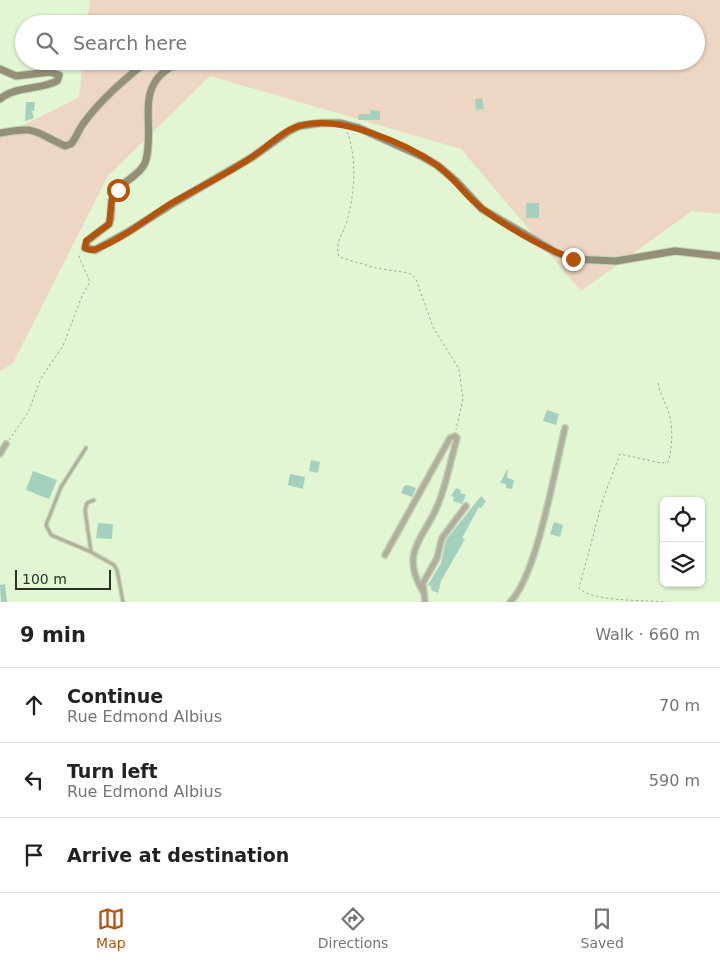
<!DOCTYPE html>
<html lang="en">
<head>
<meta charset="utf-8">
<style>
	:root { --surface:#fff; --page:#f6f6f6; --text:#202124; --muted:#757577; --line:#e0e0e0; --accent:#b45309 }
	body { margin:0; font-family:"DejaVu Sans",sans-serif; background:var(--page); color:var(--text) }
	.controls { position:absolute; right:15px; bottom:15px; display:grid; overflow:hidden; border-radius:8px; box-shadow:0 1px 4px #0004 }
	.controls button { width:45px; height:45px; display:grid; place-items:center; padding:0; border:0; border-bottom:1px solid var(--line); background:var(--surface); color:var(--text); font:25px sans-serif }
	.scale { position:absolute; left:15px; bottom:12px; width:96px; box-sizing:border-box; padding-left:5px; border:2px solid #2a3125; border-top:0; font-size:14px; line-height:18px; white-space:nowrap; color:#2a3125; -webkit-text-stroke:4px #e2f6d4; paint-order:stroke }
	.stop { position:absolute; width:15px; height:15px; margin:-11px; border:4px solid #b45309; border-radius:50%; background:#fff }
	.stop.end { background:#b45309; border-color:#fff; box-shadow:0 1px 5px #0008 }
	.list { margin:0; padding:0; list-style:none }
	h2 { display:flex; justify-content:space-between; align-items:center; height:65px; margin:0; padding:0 20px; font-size:21px }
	h2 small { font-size:16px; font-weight:400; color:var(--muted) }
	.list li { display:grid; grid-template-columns:32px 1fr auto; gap:15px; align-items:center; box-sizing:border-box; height:75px; padding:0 20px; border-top:1px solid var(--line) }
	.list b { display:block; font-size:19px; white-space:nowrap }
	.list p { margin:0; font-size:16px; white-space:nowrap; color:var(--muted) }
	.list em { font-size:16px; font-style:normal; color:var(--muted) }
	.icon { flex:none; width:28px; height:28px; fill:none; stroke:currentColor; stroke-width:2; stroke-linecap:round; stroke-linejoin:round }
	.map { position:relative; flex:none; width:720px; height:602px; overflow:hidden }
	.search { position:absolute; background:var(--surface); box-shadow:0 1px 4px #0004; left:15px; right:15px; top:15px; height:55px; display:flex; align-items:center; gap:12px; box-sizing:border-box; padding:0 18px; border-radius:28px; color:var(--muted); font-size:19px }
	.sheet { height:290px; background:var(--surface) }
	nav { display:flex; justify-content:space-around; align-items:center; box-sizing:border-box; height:70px; border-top:1px solid var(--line); background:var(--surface); font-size:14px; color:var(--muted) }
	nav a { display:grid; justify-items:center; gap:2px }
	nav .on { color:var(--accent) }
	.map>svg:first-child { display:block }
	.green { fill:#edd6c3 }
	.building { fill:#a3d1be }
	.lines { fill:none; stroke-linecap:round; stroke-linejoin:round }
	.service-casing { stroke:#c1d3b4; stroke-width:5 }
	.minor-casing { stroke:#c1d3b4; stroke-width:8 }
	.secondary-casing { stroke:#c1d3b4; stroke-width:9 }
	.path { stroke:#9cab92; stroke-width:1; stroke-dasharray:2.5 2.5; stroke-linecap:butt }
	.service { stroke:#b1ae9e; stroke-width:2.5 }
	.minor { stroke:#b1ae9e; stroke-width:5 }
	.secondary { stroke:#938f78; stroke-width:7 }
	.route { stroke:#b45309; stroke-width:6 }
</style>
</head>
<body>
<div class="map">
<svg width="720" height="602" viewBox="0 0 720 602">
	<rect width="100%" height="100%" fill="#e2f6d4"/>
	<!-- green -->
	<path class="green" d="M90,0H720V214L692,211L581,291L461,149L210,76L108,176L13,363L0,371V137L79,97L83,61H696V24H87Z"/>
	<!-- building -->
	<path class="building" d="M482,98L484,109L476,110L475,99Z
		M26,102H35L34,111H32L34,118L25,121Z
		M370,110L380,111V120H358L359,114H370Z
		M526,203H539V218H526Z
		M547,410L559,414L556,425L543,421Z
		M311,460L320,462L318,473L309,471Z
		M508,468L507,478L514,480L512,489L506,488V484L500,483Z
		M33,471L57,480L49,499L26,490Z
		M290,474L305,477L303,489L288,485Z
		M408,485L416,488L412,497L401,493L404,486Z
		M456,488L461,490L460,493L466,495L462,504L453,501L454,497L451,496Z
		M481,496L486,501L481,508L479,507L462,538L465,539L441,581L438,593L431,590L432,587L428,585L441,563L446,540Z
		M554,522L563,525L560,537L550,534Z
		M98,523L113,524L112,539L96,538Z
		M5,584L7,602H1L0,585Z"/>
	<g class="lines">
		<defs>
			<path id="service" d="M86,448L61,487L46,525L51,535L91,552
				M94,500L87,503L85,510L91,552L114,565L117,570L123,602"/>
			<path id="minor" d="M0,454L6,444
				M385,555L450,438L455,436L457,438C451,459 447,481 439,502C426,537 399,550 422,590
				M425,602L423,583L437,558L442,538L466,506
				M510,602C537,576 555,468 565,428"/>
			<path id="secondary" d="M184,61C130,81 156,121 146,160C142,175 122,181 114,194C109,202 113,214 109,224L87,241L85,248L95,250L128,232L172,204L251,158L289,131L299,126L321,123H340L359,128L421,156L437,165L456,181L482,209L555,252L573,259L616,261L675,251L720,256
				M0,69L16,76L50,72L59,75L57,81C40,90 15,86 0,99
				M0,133C38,126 32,131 65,146L71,144C76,138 78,131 83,124C101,99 124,80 147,61"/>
		</defs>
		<!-- service casing -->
		<use href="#service" class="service-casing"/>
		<!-- minor casing -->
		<use href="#minor" class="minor-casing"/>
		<!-- secondary casing -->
		<use href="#secondary" class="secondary-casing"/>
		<!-- path -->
		<path class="path" d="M347,132C357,158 355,190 348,217C345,233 334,240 339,257L376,268L409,273L416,279L433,327L459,369L463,399L456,430
			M658,383C660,396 668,406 670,418C673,430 672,451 668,462L661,463L620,454L603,499L579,588C591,602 646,600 667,602
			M9,440L28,413L41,378L63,346L82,296L90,282L79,257L80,253"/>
		<!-- service -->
		<use href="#service" class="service"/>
		<!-- minor -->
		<use href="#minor" class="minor"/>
		<!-- secondary -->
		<use href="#secondary" class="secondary"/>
	</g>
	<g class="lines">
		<!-- route -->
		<path class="route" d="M118,190L112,198L109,224L86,241L85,248C89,250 92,251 96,249C123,239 146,219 170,204C197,188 226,175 252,157C267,147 282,131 299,126C338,114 406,143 438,166C455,178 466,198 484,210C510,229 542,247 573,259"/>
	</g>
</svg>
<div class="controls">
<button><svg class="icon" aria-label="locate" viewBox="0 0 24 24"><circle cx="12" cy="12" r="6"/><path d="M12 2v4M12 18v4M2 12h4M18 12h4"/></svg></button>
<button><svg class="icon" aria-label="layers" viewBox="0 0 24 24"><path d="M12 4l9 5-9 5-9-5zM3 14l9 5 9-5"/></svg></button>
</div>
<div class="scale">100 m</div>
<div class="stop" style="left:118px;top:190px"></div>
<div class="stop end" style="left:573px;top:259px"></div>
<div class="search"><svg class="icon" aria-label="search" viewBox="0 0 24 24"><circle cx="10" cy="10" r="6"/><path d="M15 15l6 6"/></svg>Search here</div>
</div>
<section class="sheet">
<h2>9 min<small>Walk · 660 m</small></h2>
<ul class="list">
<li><svg class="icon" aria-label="ahead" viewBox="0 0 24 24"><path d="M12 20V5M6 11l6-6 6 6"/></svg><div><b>Continue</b><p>Rue Edmond Albius</p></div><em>70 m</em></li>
<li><svg class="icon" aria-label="left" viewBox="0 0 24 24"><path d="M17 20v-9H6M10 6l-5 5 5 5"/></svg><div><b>Turn left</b><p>Rue Edmond Albius</p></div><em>590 m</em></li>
<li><svg class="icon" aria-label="arrive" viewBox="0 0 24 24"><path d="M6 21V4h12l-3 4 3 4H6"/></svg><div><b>Arrive at destination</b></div></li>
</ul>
</section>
<nav>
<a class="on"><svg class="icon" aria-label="map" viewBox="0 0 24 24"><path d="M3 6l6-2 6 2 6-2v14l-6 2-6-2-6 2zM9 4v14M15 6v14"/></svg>Map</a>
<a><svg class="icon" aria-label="directions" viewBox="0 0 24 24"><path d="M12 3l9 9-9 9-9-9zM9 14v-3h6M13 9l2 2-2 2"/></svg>Directions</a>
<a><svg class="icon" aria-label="saved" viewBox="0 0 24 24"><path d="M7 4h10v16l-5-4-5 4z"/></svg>Saved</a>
</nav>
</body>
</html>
